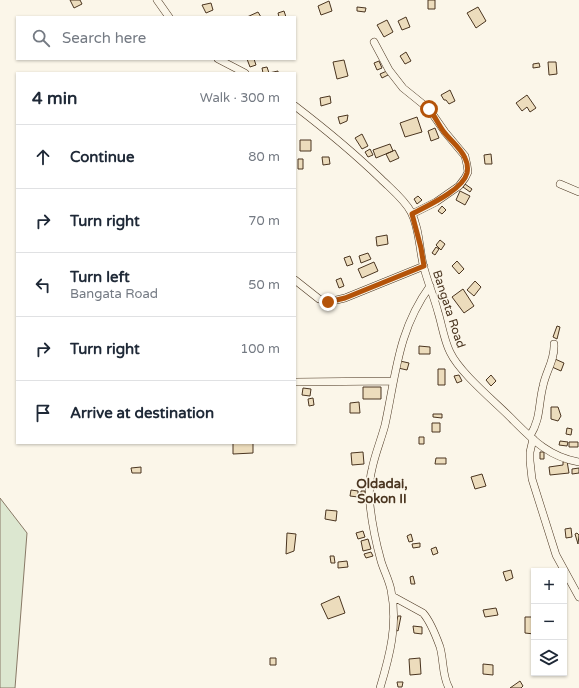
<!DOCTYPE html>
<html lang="en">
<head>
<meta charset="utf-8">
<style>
	:root { --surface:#fff; --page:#f6f6f7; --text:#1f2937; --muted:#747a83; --line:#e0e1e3 }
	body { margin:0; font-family:"Varela Round",sans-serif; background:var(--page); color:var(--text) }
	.controls { position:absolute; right:12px; bottom:12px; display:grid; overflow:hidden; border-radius:0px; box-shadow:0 1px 3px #0004 }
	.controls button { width:36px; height:36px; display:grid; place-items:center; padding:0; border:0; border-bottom:1px solid var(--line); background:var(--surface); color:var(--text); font:20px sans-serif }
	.stop { position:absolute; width:12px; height:12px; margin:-9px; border:3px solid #b45309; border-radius:50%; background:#fff }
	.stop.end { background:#b45309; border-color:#fff; box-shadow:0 1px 4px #0008 }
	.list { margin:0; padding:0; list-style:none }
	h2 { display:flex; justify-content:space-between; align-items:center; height:52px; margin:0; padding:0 16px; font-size:17px }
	h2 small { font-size:13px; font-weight:400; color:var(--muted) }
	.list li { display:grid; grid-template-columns:26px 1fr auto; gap:12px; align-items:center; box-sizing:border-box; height:64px; padding:0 16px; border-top:1px solid var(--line) }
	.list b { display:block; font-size:15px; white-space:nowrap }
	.list p { margin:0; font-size:13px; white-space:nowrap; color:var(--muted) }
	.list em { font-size:13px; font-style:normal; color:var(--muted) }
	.icon { flex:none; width:22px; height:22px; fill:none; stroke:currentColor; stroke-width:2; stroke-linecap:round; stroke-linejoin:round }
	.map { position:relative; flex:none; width:579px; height:688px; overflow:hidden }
	.search { position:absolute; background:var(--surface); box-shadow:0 1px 3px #0004; left:16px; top:16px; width:280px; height:44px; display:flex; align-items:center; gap:10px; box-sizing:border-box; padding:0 14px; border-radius:0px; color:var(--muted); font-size:15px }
	.panel { position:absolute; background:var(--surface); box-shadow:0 1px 3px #0004; left:16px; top:72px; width:280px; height:372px; border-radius:0px }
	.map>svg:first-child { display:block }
	.green { fill:#dce7d0; stroke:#887966 }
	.building { fill:#ecdcbc; stroke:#4a3520 }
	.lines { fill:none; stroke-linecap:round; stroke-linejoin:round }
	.minor-casing { stroke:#4a3520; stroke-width:8 }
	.minor { stroke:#fbf6e9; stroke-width:7 }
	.route { stroke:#b45309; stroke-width:5 }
	.labels { text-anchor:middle; stroke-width:3; stroke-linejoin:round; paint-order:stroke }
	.street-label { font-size:12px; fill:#4a3520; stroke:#fbf6e9 }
	.neighbourhood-label { font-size:13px; font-weight:bold; fill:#4a3520; stroke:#fbf6e9 }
</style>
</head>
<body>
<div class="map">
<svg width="579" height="688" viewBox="0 0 579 688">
	<rect width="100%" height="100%" fill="#fbf6e9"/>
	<!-- green -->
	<path class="green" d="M0,498L27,533L15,688H0Z"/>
	<!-- building -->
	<path class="building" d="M70,0H80L82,4L74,8Z
		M428,0H435V9H428Z
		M329,1L332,11L321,15L318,6Z
		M211,3L213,10L206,13L202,5Z
		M357,7L366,8L365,12L357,11Z
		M478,7L486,21L476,28L467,13Z
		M284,11L286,17H279L278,13Z
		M258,12L261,17H247Z
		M406,17L410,27L402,30L398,21Z
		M387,20L393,32L384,37L377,25Z
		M406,52L411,61L405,64L400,56Z
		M247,59H254L256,65L250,67Z
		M344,60L348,76L337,79L333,62Z
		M379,61L382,68L377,70L374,63Z
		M548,62H556L557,74L549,75Z
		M539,63L540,67L533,68V64Z
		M267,67L269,73L278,71V73H263L262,68Z
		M389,70L390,74L382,78L380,74Z
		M450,90L455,101L449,104L446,100H444L441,95Z
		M527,95L536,108L530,112L527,107L522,111L516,103Z
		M330,96L331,103L321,106L320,98Z
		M348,115L347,121L340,124L338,117Z
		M417,117L422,132L405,137L400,123Z
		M435,128L439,138L431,141L428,131Z
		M362,134L368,146L362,149L355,138Z
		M300,140H311V151H300Z
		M390,144L393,151L376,158L373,150Z
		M370,149L373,155L368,157L365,152Z
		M395,150L399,158L390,162L386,154Z
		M491,154L492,164H485L484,155Z
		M322,157H329L330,164L323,165Z
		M298,159H303V169H298Z
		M465,184L472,189L470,192L463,187Z
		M460,191L470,196L465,205L456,200Z
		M418,196L422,200L417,204L414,199Z
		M442,206L446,210L442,214L438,211Z
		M387,235L388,244L377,246L376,237Z
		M440,240L445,244L441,250L436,245Z
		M436,247L439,249L435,255L432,253Z
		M368,253L371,259L361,263L359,256Z
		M350,256L353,264L347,266L344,258Z
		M457,261L464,269L459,274L452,266Z
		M374,262L378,271L362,278L358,269Z
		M341,278L344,286L339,288L336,280Z
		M475,281L481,287L474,296L467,290Z
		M463,289L474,306L464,313L452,297Z
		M557,326L560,327L557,339L553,337Z
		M419,346L430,347V354H419Z
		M555,359L564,363L561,371L552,367Z
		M400,361L409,363L407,370L398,368Z
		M438,369H445V385H438Z
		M459,375L462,381L457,383L454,376Z
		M491,375L496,381L491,386L486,380Z
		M363,387H381V399H363Z
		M303,388L311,389L310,396L302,395Z
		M313,398L314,405L309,406L308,399Z
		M359,402L360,413H350V403Z
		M551,407H558L561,416L558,421L551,419Z
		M433,414H442V418L433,417Z
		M432,423H440V432H432Z
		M567,428L572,429L571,435L566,434Z
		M419,437H424V444H419Z
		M560,441L568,442L567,446L559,445Z
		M569,442H578V447H569Z
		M233,443H253V453L233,454Z
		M363,452L364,464L352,465L351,453Z
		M540,452H544V459H540Z
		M436,458H446V464H435Z
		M567,461L569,473L550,475L549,467L563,465V462Z
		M141,467V473H132L131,468Z
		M579,468V473L572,474V469Z
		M482,474L486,486L475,489L471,477Z
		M351,490L358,491V497L350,496Z
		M361,491H365V497H361Z
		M326,510L337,511L336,521L325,519Z
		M571,528L572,537L566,538L565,529Z
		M363,531L365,537L358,539L356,533Z
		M287,533L296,534L294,551L286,554Z
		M577,533L579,535L578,544L575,534Z
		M411,534L413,541L409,542L407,536Z
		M368,539L371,549L363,551L361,541Z
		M420,543V547L413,548L412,544Z
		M436,547L438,553L433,555L431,549Z
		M371,552L373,556L366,558L364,554Z
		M330,556H334L335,563H331Z
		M347,561L348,567L338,568V562Z
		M511,570L513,578L506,581L503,572Z
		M413,576L415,584H411L410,577Z
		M339,596L345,613L328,619L321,604Z
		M496,608L498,615L485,617L483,610Z
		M398,616H401L398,631L394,629Z
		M525,617H534V634L525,633Z
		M413,626L422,627V634L414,633Z
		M270,658H276V665H270Z
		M420,658L421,674L410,675L409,659Z
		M483,664L493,665V675L483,674Z
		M520,681L523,686L521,688H510Z
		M397,682H403L402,687H398Z"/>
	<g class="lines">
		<defs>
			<path id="minor" d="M157,0L169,17
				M374,42L389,70L403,88L429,109L445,132L465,156L467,165L468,172L465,178L459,186L436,202L412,214
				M218,59L245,73
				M295,106C325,129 354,153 381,179C391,189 404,199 411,212C420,229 419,250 424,268C428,283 434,297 438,312C442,325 444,340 450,352C460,373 493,400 510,417C531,438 548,457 579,462
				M560,184L579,192
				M295,280L319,299L328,302L345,298L424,266
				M295,382L393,381
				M530,436C541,418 538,406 543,386C546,371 555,360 554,344
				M533,439L530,452V461L532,479L556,555L579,597
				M392,596L423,613C431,622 436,636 440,647C444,661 442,676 449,688
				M380,688C390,655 398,624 391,590C389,580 384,571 381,561C376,543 372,524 370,505C369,493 369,481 372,469C375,454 381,440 385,425C396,374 398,330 430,286"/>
		</defs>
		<!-- minor casing -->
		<use href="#minor" class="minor-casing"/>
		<!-- minor -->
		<use href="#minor" class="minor"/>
	</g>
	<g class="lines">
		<!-- route -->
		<path class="route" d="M328,302L345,298L424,266L421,248L412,214C427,206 463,190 467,173C468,168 467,162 465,158C461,148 450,140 444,132C438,124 435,116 429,109"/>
	</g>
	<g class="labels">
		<!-- street labels -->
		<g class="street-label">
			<text transform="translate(449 309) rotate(72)" y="4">Bangata Road</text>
		</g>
		<!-- neighbourhood labels -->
		<g class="neighbourhood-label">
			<text x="382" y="488">Oldadai,<tspan x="382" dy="15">Sokon II</tspan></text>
		</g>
	</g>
</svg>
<div class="controls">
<button>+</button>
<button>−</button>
<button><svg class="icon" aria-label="layers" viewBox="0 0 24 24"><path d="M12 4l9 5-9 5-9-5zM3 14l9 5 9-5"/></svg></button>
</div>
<div class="stop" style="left:429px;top:109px"></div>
<div class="stop end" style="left:328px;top:302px"></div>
<div class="search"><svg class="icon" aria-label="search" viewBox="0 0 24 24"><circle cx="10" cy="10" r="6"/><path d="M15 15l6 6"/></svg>Search here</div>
<section class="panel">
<h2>4 min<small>Walk · 300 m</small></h2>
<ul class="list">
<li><svg class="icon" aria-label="ahead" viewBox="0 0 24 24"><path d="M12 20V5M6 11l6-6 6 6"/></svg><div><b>Continue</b></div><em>80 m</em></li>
<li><svg class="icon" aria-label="right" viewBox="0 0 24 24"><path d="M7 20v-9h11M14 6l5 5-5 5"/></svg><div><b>Turn right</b></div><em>70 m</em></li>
<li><svg class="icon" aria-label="left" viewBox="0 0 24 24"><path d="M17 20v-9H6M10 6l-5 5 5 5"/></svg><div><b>Turn left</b><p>Bangata Road</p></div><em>50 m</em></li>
<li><svg class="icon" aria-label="right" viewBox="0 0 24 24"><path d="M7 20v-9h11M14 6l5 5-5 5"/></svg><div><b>Turn right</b></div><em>100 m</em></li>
<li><svg class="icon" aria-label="arrive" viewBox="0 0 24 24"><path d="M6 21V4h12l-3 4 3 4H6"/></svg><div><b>Arrive at destination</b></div></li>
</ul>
</section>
</div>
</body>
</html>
